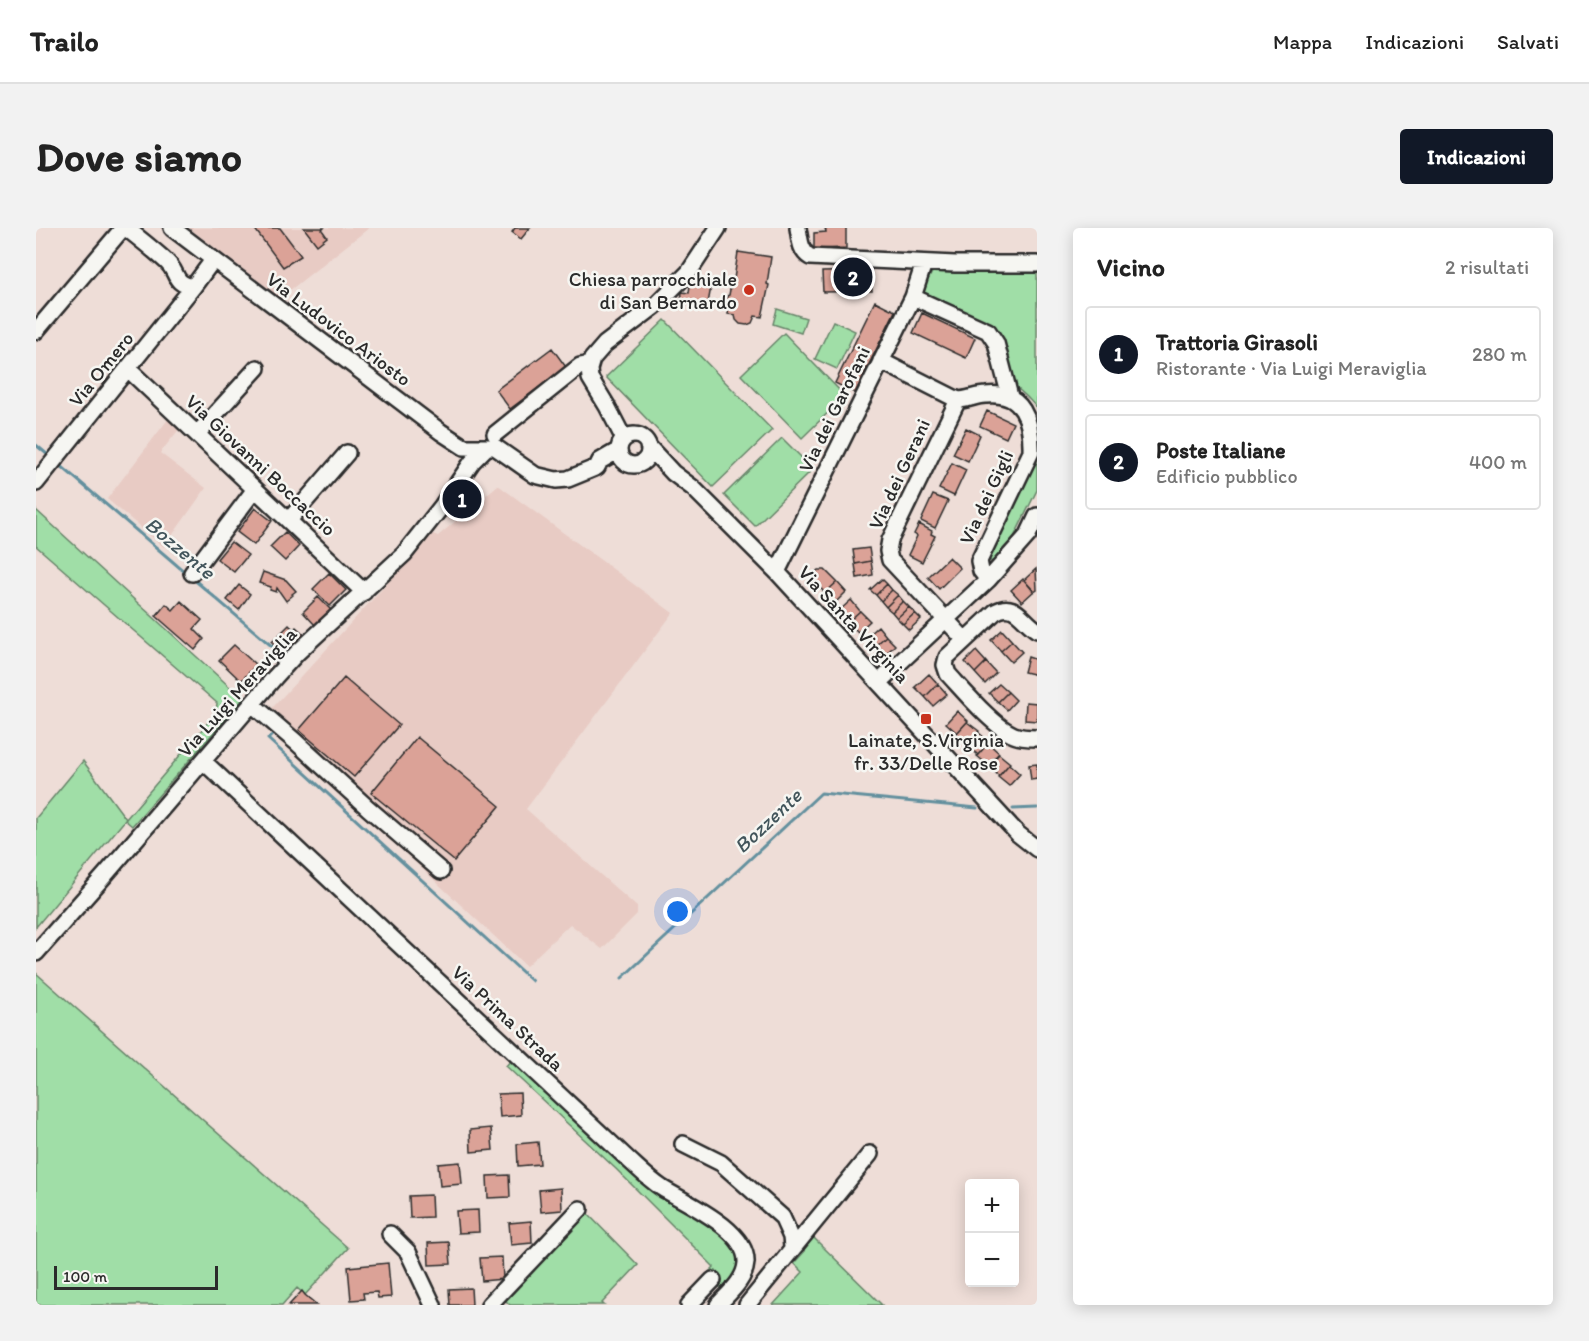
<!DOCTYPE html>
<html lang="it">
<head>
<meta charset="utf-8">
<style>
	:root { --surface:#fff; --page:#f2f2f2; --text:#222; --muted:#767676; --line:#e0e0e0; --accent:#111827 }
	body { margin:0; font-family:Itim,sans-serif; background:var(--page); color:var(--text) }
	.controls { position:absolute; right:18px; bottom:18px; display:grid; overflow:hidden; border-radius:6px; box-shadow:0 3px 15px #0003 }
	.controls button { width:54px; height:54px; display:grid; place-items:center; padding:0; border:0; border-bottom:2px solid var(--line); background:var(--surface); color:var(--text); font:30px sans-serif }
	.scale { position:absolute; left:18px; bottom:15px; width:164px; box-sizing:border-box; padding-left:6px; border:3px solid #2b2b2b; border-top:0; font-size:16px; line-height:21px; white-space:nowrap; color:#2b2b2b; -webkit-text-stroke:4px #f6f6f2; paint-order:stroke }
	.you { position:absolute; left:642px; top:684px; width:21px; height:21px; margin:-15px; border:4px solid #fff; border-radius:50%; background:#1a73e8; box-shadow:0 0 0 9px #1a73e833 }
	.badge { display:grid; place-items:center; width:39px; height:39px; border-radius:50%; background:var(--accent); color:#fff; font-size:20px; font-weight:700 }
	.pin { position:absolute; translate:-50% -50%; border:3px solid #fff; box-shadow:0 2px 6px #0006 }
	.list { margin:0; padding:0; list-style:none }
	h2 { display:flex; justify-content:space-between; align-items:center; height:78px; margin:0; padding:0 24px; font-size:26px }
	h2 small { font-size:20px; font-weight:400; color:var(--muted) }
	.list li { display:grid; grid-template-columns:39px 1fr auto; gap:18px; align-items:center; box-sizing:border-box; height:96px; margin:0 12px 12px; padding:0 12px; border:2px solid var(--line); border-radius:6px }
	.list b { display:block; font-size:22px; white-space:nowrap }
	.list p { margin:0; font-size:20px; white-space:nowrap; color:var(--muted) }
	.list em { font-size:20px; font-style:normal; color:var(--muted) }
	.map { position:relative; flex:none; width:1001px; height:1077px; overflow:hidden; border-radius:6px }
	header { display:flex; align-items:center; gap:36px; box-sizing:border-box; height:84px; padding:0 30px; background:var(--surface); border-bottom:2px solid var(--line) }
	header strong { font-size:28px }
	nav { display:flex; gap:33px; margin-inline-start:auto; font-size:21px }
	.intro { display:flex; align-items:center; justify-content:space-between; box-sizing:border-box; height:144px; padding:0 36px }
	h1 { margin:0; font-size:42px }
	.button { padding:15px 27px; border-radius:6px; background:var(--accent); color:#fff; font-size:21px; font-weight:700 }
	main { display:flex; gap:36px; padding:0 36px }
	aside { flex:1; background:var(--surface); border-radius:6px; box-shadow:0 3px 15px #0003 }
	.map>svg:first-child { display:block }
	.built { fill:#e8cbc4 }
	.green { fill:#a0dea7; stroke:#668469; stroke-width:1.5 }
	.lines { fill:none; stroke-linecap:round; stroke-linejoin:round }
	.stream { stroke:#63909e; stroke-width:3 }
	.building { fill:#dba297; stroke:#2b2b2b; stroke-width:1.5 }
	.minor-casing { stroke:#2b2b2b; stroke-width:20 }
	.minor { stroke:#f6f6f2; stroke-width:15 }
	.poi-dot { fill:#c8321e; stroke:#f6f6f2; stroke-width:2 }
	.labels { text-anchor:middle; stroke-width:5; stroke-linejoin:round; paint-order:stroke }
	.poi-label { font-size:20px; fill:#2b2b2b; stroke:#f6f6f2; text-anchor:end }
	.street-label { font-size:20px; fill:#2b2b2b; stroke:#f6f6f2 }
	.water-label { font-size:21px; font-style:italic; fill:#42555b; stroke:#f6f6f2 }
</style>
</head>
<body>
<header>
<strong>Trailo</strong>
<nav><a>Mappa</a><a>Indicazioni</a><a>Salvati</a></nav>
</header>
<div class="intro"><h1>Dove siamo</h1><a class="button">Indicazioni</a></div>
<main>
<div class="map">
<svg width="1001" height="1077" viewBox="0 0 1001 1077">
	<rect width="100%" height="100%" fill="#eeddd7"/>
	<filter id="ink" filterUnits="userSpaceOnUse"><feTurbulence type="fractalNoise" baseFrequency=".0167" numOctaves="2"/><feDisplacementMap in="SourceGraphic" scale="12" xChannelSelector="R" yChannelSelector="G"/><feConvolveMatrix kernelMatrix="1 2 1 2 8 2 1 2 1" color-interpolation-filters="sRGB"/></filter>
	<g filter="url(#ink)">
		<!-- built -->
		<path class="built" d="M153,0H333L244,70Z
			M133,190L144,200L124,225L170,260L128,319L71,271Z
			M462,257L637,385L490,581L601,679V686L566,721L534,696L490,738L226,491L397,306L402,308Z"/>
		<!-- green -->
		<path class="green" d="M898,41L1001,44V180L991,169L980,159L964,108L959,100L952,94L885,64Z
			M741,81L770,90L765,105L737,96Z
			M629,92L736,202L677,259L570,149Z
			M797,93L819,103L801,141L779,131Z
			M748,105L809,168L766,210L705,147Z
			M746,210L777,241L719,298L688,267Z
			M1001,227V262L978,309L958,335L951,331Z
			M0,282L207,471L96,598L89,592L0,699V590L47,533L90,591L180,485L181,475L0,318Z
			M0,745L312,1020L269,1067L261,1060L246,1077H0Z
			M476,831L686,1004C697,1016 710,1031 700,1048C697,1053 690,1057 686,1061L671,1046L678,1039L580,941L470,838Z
			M549,983L602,1037L566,1075L568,1077H474L469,1072Z
			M774,1006L782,1014L846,1077H737L767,1044L758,1035L769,1023L764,1017Z"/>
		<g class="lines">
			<!-- stream -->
			<path class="stream" d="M0,217L12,227
				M24,237L150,345
				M155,349L245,426
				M238,505L232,511L496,753
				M977,581L1001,580
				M586,750L785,565L941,580"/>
		</g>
		<!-- building -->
		<path class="building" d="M218,0H244L265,28L247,39Z
			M268,0H288L286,2L291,9L281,17Z
			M479,0H494L485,11L476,4Z
			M789,0H810V20L778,21V5L790,4Z
			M702,24L735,29L731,56L733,57L726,89L719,88L716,95L711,97L704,96L700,92L699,87L692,86L693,75H690L691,68L693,67L696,51H698Z
			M835,43L836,63L787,64L786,44Z
			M654,57L675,59L671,81L658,80V77L645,75L646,64L653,65Z
			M839,73L859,83L819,165L799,155Z
			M886,85L939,110L930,130L877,105Z
			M516,120L530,139L474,181L460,162Z
			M951,183L977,195L970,210L944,198Z
			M930,200L944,207L932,233L917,226Z
			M916,235L930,242L918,268L903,261Z
			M897,267L912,273L899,300L885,293Z
			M219,280L236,293L218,317L201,304Z
			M883,296L896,303L895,306L899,308L886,334L872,327L881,308L878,306Z
			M249,304L263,318L249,333L234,319Z
			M195,314L212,327L198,344L181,331Z
			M833,320L835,333L819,336L817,322Z
			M913,329L924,340L903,361L892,349Z
			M835,333L837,347L821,350L819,336Z
			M1000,341L1001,362L998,364L988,352Z
			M782,342H789L801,354L789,365L774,349Z
			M227,344L250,352L260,363L256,366L257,367L250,373L241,360L240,364L234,362L235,359L223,355Z
			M293,345L310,362L294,378L277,361Z
			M846,351L851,356L840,367L834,362Z
			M987,351L998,363L986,374L975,362Z
			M801,354L810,364L799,375L789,365Z
			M851,356L856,362L845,373L840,367Z
			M203,357L214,366L203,382L191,372Z
			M856,362L862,367L850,379L845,373Z
			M862,367L867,373L856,384L850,379Z
			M282,369L295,382L279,397L267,384Z
			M815,372L824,383L812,394L803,383Z
			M145,373L166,392L158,401L168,411L159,422L120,388L130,376L137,382Z
			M867,373L873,379L861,390L856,384Z
			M873,379L879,385L867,396L861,390Z
			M824,383L834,393L822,404L812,394Z
			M879,385L885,391L873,402L867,396Z
			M253,397L259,403L242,421L236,414Z
			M842,398L850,408L840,417L831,408Z
			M260,399L269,407L252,423L244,416Z
			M966,402L976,413L965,423L955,412Z
			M850,408L859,417L849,427L840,417Z
			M976,413L986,424L975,434L965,423Z
			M198,417L220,437L205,453L183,432Z
			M940,423L950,434L939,445L929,434Z
			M992,429L1001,432V447L988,444Z
			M950,434L960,445L949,456L939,445Z
			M893,446L902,456L889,469L879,459Z
			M308,450L363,497L318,549L263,502Z
			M902,456L911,466L897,478L889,469Z
			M963,456L972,464L962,474L953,465Z
			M972,464L980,472L971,482L962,474Z
			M990,474L1001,475V493L989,492Z
			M921,483L932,493L921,505L910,495Z
			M931,494L943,503L932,516L920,506Z
			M942,504L953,514L942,527L931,517Z
			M381,509L464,578L418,633L335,565Z
			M952,515L963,525L952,537L941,528Z
			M963,526L974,535L963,548L952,538Z
			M973,536L984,546L973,558L962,549Z
			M1001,536V551L995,552L993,537Z
			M484,865L485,887L464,889L462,866Z
			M455,900L457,922L435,924L434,902Z
			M502,914L504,936L482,938L481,916Z
			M424,934L426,956L404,958L402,936Z
			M473,947L474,969L452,970L451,948Z
			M525,960L526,982L505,984L503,962Z
			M395,967L396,989L374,990L373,968Z
			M442,982L443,1004L422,1005L420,983Z
			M495,993L496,1015L475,1017L473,995Z
			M413,1014L415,1036L393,1037L392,1015Z
			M466,1029L467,1051L446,1053L444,1030Z
			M352,1035L355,1069L342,1070L341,1064L327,1065L328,1071L315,1072L312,1039Z
			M435,1060L436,1077H414L413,1061Z
			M266,1063L269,1067L281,1077H253Z"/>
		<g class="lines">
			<defs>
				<path id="minor" d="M90,0C104,11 118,22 131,34C143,45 136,55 157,59
					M136,0L405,204L428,219H459L499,247L520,252L532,251L554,242L561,239L564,233L583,222
					M762,0C764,11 764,23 774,29L919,36H1001
					M877,69L952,103L960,115L974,169
					M0,103L87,0
					M845,133L922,172C932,172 940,167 950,167C987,163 996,193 995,224L943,333L945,343L952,352
					M92,141L328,364
					M922,172L854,312L852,323L854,332L929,412
					M161,206L221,140
					M459,206L544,138L554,136
					M583 222a15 15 0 1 1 30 0a15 15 0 1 1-30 0Z
					M588,211L571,178L554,150L553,141L556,131L569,116L619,78L653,44L682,0
					M612,218L637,245L657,260L741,344L982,606L1001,621
					M0,255L157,59L177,32
					M253,292L311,225
					M741,344L877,69L888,35
					M156,345L219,261
					M1001,402C986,393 979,372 959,384L911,429L909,437L912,446C927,462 958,499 978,507C985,510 993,510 1001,510
					M843,454L952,352L992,307L1001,288
					M216,476L260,514L332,580L405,643
					M167,533L594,933C604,942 614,952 626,960C650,975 712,1002 710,1035C709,1052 693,1065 682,1077
					M0,725L69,647L239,449L261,425L368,326L406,278L436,234L451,219
					M647,916L685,935L746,989L755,1009L756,1019
					M354,1006L372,1024L397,1077
					M453,1077L544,981
					M653,1077L677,1052
					M711,1077L834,926"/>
			</defs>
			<!-- minor casing -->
			<use href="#minor" class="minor-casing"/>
			<!-- minor -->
			<use href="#minor" class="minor"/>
		</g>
	</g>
	<!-- markers -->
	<g class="poi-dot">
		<circle cx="713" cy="62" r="6"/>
		<rect x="884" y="485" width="12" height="12" rx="3"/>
	</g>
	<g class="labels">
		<!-- poi labels -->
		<g class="poi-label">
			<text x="701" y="58">Chiesa parrocchiale<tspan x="701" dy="23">di San Bernardo</tspan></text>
			<text x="890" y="519" text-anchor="middle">Lainate, S.Virginia<tspan x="890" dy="23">fr. 33/Delle Rose</tspan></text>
		</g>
		<!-- street labels -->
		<g class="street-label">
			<text transform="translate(303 101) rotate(37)" y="7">Via Ludovico Ariosto</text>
			<text transform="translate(65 141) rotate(-51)" y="7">Via Omero</text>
			<text transform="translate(798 181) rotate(-64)" y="7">Via dei Garofani</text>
			<text transform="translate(225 237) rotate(43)" y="7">Via Giovanni Boccaccio</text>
			<text transform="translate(863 246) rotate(-65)" y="7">Via dei Gerani</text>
			<text transform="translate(950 269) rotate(-65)" y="7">Via dei Gigli</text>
			<text transform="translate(818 396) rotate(47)" y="7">Via Santa Virginia</text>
			<text transform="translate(201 464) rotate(-48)" y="7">Via Luigi Meraviglia</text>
			<text transform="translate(472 790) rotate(43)" y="7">Via Prima Strada</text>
		</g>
		<!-- water labels -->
		<g class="water-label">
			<text transform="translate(144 320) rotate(40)" y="7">Bozzente</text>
			<text transform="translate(732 593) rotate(-43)" y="7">Bozzente</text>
		</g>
	</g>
</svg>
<div class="controls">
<button>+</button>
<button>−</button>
</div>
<div class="scale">100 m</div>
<div class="you"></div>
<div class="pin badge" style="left:426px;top:271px">1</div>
<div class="pin badge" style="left:817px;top:49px">2</div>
</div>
<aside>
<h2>Vicino<small>2 risultati</small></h2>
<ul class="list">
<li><span class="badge">1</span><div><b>Trattoria Girasoli</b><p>Ristorante · Via Luigi Meraviglia</p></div><em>280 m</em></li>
<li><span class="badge">2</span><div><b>Poste Italiane</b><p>Edificio pubblico</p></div><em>400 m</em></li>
</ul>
</aside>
</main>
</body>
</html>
